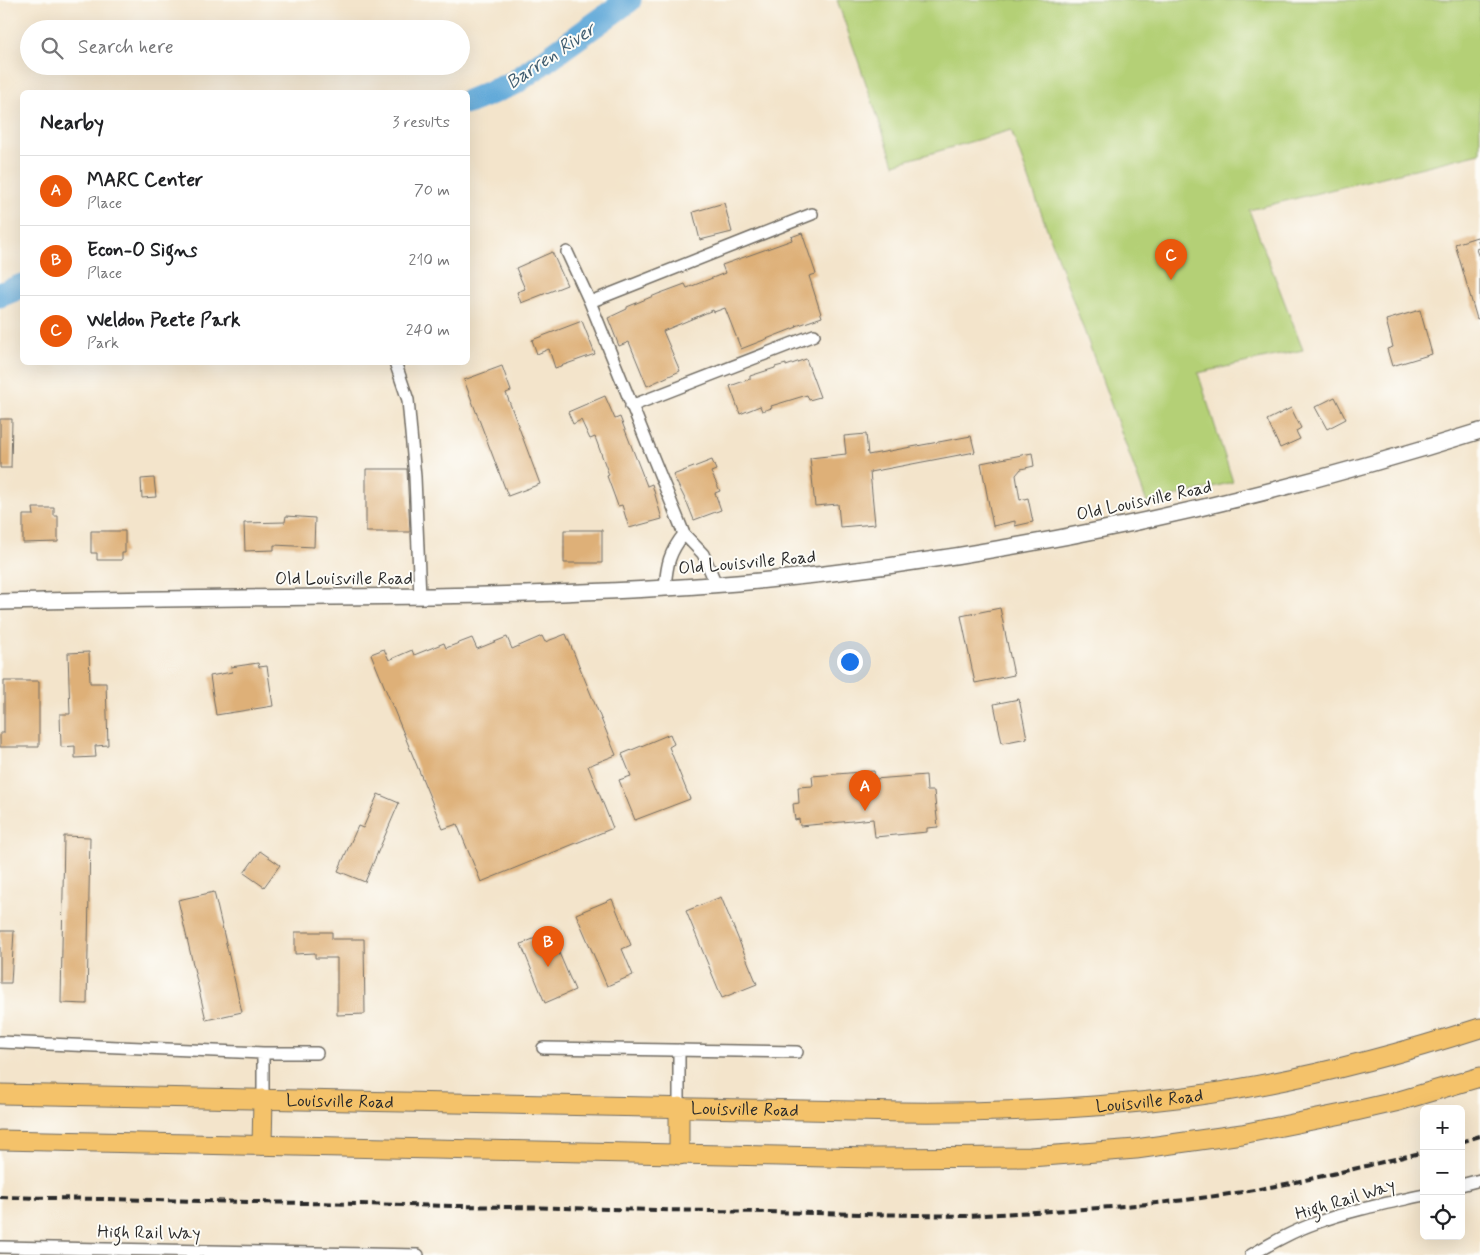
<!DOCTYPE html>
<html lang="en">
<head>
<meta charset="utf-8">
<style>
	:root { --surface:#fff; --page:#f6f6f6; --text:#202124; --muted:#757577; --line:#e0e0e0; --accent:#ea580c }
	body { margin:0; font-family:Mynerve,sans-serif; background:var(--page); color:var(--text) }
	.controls { position:absolute; right:15px; bottom:15px; display:grid; overflow:hidden; border-radius:8px; box-shadow:0 5px 20px #0002 }
	.controls button { width:45px; height:45px; display:grid; place-items:center; padding:0; border:0; border-bottom:1px solid var(--line); background:var(--surface); color:var(--text); font:25px sans-serif }
	.you { position:absolute; left:849px; top:661px; width:18px; height:18px; margin:-12px; border:4px solid #fff; border-radius:50%; background:#1a73e8; box-shadow:0 0 0 8px #1a73e833 }
	.badge { display:grid; place-items:center; width:32px; height:32px; border-radius:50%; background:var(--accent); color:#fff; font-size:16px; font-weight:700 }
	.pin { position:absolute; translate:-50% -41px; filter:drop-shadow(0 1px 2px #0008) }
	.pin::after { content:''; position:absolute; top:26px; width:18px; height:15px; background:inherit; clip-path:polygon(0 0,100% 0,50% 100%) }
	.list { margin:0; padding:0; list-style:none }
	h2 { display:flex; justify-content:space-between; align-items:center; height:65px; margin:0; padding:0 20px; font-size:21px }
	h2 small { font-size:16px; font-weight:400; color:var(--muted) }
	.list li { display:grid; grid-template-columns:32px 1fr auto; gap:15px; align-items:center; box-sizing:border-box; height:70px; padding:0 20px; border-top:1px solid var(--line) }
	.list b { display:block; font-size:19px; white-space:nowrap }
	.list p { margin:0; font-size:16px; white-space:nowrap; color:var(--muted) }
	.list em { font-size:16px; font-style:normal; color:var(--muted) }
	.icon { flex:none; width:28px; height:28px; fill:none; stroke:currentColor; stroke-width:2; stroke-linecap:round; stroke-linejoin:round }
	.map { position:relative; flex:none; width:1480px; height:1255px; overflow:hidden }
	.search { position:absolute; background:var(--surface); box-shadow:0 5px 20px #0002; left:20px; top:20px; width:450px; height:55px; display:flex; align-items:center; gap:12px; box-sizing:border-box; padding:0 18px; border-radius:28px; color:var(--muted); font-size:19px }
	.panel { position:absolute; background:var(--surface); box-shadow:0 5px 20px #0002; left:20px; top:90px; width:450px; height:275px; border-radius:8px }
	.map>svg:first-child { display:block }
	.green { fill:#b4d076; stroke:#707e50 }
	.lines { fill:none; stroke-linecap:round; stroke-linejoin:round }
	.river { stroke:#63aad9; stroke-width:25 }
	.building { fill:#deb078 }
	.minor-casing { stroke:#716c63; stroke-width:14 }
	.tertiary-casing { stroke:#716c63; stroke-width:18 }
	.primary-casing { stroke:#716c63; stroke-width:21 }
	.minor { stroke:#fff; stroke-width:11 }
	.tertiary { stroke:#fff; stroke-width:15 }
	.primary { stroke:#f4c26a; stroke-width:19 }
	.rail { stroke:#2b2b2b; stroke-width:4; stroke-dasharray:8 4; stroke-linecap:butt }
	.labels { text-anchor:middle; stroke-width:4; stroke-linejoin:round; paint-order:stroke }
	.street-label { font-size:18px; fill:#2b2b2b; stroke:#fdfcf7 }
	.water-label { font-size:19px; font-style:italic; fill:#415e71; stroke:#fdfcf7 }
</style>
</head>
<body>
<div class="map">
<svg width="1480" height="1255" viewBox="0 0 1480 1255">
	<rect width="100%" height="100%" fill="#fdfcf7"/>
	<filter id="ink" filterUnits="userSpaceOnUse"><feTurbulence type="fractalNoise" baseFrequency=".02" numOctaves="2"/><feDisplacementMap in="SourceGraphic" scale="10" xChannelSelector="R" yChannelSelector="G"/><feConvolveMatrix kernelMatrix="1 2 1 2 8 2 1 2 1" color-interpolation-filters="sRGB"/></filter>
	<filter id="wash" filterUnits="userSpaceOnUse"><feTurbulence type="fractalNoise" baseFrequency=".0096" numOctaves="4" result="noise"/><feDisplacementMap in="SourceGraphic" scale="20" xChannelSelector="R" yChannelSelector="G"/><feGaussianBlur stdDeviation="1.12" result="paint"/><feColorMatrix in="noise" values="0 0 0 0 0 0 0 0 0 0 0 0 0 0 0 0 0 1.4 0 .05"/><feComposite in="paint" operator="in"/></filter>
	<g filter="url(#wash)">
		<rect width="100%" height="100%" fill="#f3e4cb"/>
		<!-- green -->
		<path class="green" d="M837,0H1480V153L1249,210L1303,350L1198,373L1233,482L1147,503L1011,130L894,164Z"/>
		<g class="lines">
			<!-- river -->
			<path class="river" d="M468,102L514,83L629,0
				M0,295L22,286"/>
		</g>
		<g id="blocks">
			<!-- building -->
			<path class="building" d="M724,203L732,232L700,240L693,212Z
				M802,233L816,274L809,276L822,317L796,326L797,327L741,349L725,308L714,312L713,310L663,331L680,371L647,386L629,342L619,346L608,318L627,309V307L658,294L685,284L687,288L725,273L722,265L792,240L791,237Z
				M1477,237L1480,248L1476,249L1480,261V318L1477,319L1455,244Z
				M552,252L567,285L521,303L517,292L525,289L516,268Z
				M1420,310L1432,354L1392,366L1387,349L1393,347L1386,320Z
				M582,321L595,354L555,368L549,349L537,354L532,340Z
				M806,359L820,397L809,400L807,395L771,406L772,408L762,411L760,406L740,414L730,386L750,379V376L775,368V367L786,364V366Z
				M502,366L511,391L506,393L540,484L508,496L464,380Z
				M605,396L615,419L620,417L647,486L652,484L662,519L629,528L622,505L618,506L607,476L609,475L595,437L590,439L581,420L573,424L568,412Z
				M1335,397L1346,419L1327,429L1315,407Z
				M1291,408L1301,428L1296,431L1300,439L1280,448L1267,420Z
				M0,419H12L11,468H0Z
				M866,434L868,455L971,436L975,452L870,472L875,524L840,527L838,504L815,506L810,458L846,454L844,436Z
				M1032,453L1034,466L1021,469L1016,475L1020,500L1028,498L1033,522L1015,526V521L993,526L981,463Z
				M712,460L716,470L711,472L720,491L715,493L721,510L694,520L688,505L673,475Z
				M366,469H407L410,532H366Z
				M154,478L156,497L142,498L141,479Z
				M33,508H54V516H58V542L23,543V515H34Z
				M286,516L315,518L314,547L274,545V550L245,551L244,523L285,522Z
				M564,530H602V563H564Z
				M91,531H125V553H122V560H97V553H91Z
				M1000,608L1014,675L975,683L961,616Z
				M566,634L616,755L588,766L613,828L481,882L457,824L443,829L371,654L384,649L389,660L412,650L414,655L444,643L446,648L472,638L477,649L507,637L512,649L542,636L545,642Z
				M89,652L90,683H106L108,745L95,746L96,757L75,758V746L61,747L60,714H70L68,653Z
				M258,663L259,667L267,666L273,706L216,715L210,676L232,672L231,667Z
				M4,681H39V747H0V733H4Z
				M1019,699L1027,738L1002,743L994,704Z
				M670,734L674,744L669,747L690,799L635,820L619,780L631,776L622,754Z
				M874,771L875,779L926,775L927,791H934L938,827L927,828V832L875,837L873,819L800,826L799,819L795,820L793,804L799,803L798,787L813,786L812,776Z
				M378,794L399,803L365,882L338,871L358,826L363,828Z
				M64,836L90,837L87,1004L61,1003Z
				M260,851L280,865L264,887L244,873Z
				M214,892L242,1012L206,1020L178,900Z
				M721,897L757,984L722,998L686,911Z
				M612,899L631,945L622,949L633,975L607,986L576,914Z
				M0,931H14L11,983H0Z
				M295,932H332V939H364L365,1014L337,1015V958H315V953L295,954Z
				M550,932L575,990L545,1003L521,944Z"/>
		</g>
	</g>
	<g filter="url(#ink)">
		<use href="#blocks" fill-opacity="0" stroke="#716c63" stroke-width="1"/>
		<g class="lines">
			<defs>
				<path id="minor" d="M567,252L590,302L684,534C669,553 667,564 665,587
					M590,302L812,214
					M395,362L408,400L415,477L420,597
					M631,406L814,335
					M684,534L703,554L716,584
					M0,1042L263,1053H317
					M543,1048L797,1052
					M679,1050V1107
					M263,1099V1053
					M1461,1185L1480,1180
					M0,1247L418,1255
					M1251,1255C1272,1243 1293,1231 1316,1223C1351,1210 1388,1203 1424,1195"/>
				<path id="tertiary" d="M0,602C110,599 221,598 331,597C467,596 602,594 737,583C989,561 1239,507 1480,431"/>
				<g id="primary">
					<path id="s1" d="M0,1094L901,1112C996,1113 1090,1109 1185,1097C1285,1084 1384,1059 1480,1028"/>
					<path d="M679,1107V1155"/>
					<path d="M0,1140L872,1158L1030,1157L1136,1149L1242,1134L1347,1113L1399,1101L1480,1077"/>
					<path d="M262,1145L263,1099"/>
				</g>
			</defs>
			<!-- minor casing -->
			<use href="#minor" class="minor-casing"/>
			<!-- tertiary casing -->
			<use href="#tertiary" class="tertiary-casing"/>
			<!-- primary casing -->
			<use href="#primary" class="primary-casing"/>
			<!-- minor -->
			<use href="#minor" class="minor"/>
			<!-- tertiary -->
			<use href="#tertiary" class="tertiary"/>
			<!-- primary -->
			<use href="#primary" class="primary"/>
			<!-- rail -->
			<path class="rail" d="M1461,1142L1480,1136
				M0,1197L966,1216C1047,1211 1128,1208 1208,1197C1280,1188 1353,1169 1424,1152"/>
		</g>
	</g>
	<g class="labels">
		<!-- street labels -->
		<g class="street-label">
			<text transform="translate(1144 500) rotate(-12)" y="6">Old Louisville Road</text>
			<text transform="translate(747 562) rotate(-5)" y="6">Old Louisville Road</text>
			<text x="344" y="584">Old Louisville Road</text>
			<text dy="6" stroke="none"><textPath href="#s1" startOffset="1150">Louisville Road</textPath></text>
			<text dy="6" stroke="none"><textPath href="#s1" startOffset="340">Louisville Road</textPath></text>
			<text dy="6" stroke="none"><textPath href="#s1" startOffset="745">Louisville Road</textPath></text>
			<text transform="translate(1345 1199) rotate(-17)" y="6">High Rail Way</text>
			<text transform="translate(149 1232) rotate(1)" y="6">High Rail Way</text>
		</g>
		<!-- water labels -->
		<g class="water-label">
			<text transform="translate(550 55) rotate(-34)" y="7">Barren River</text>
		</g>
	</g>
</svg>
<div class="controls">
<button>+</button>
<button>−</button>
<button><svg class="icon" aria-label="locate" viewBox="0 0 24 24"><circle cx="12" cy="12" r="6"/><path d="M12 2v4M12 18v4M2 12h4M18 12h4"/></svg></button>
</div>
<div class="you"></div>
<div class="pin badge" style="left:865px;top:811px">A</div>
<div class="pin badge" style="left:548px;top:967px">B</div>
<div class="pin badge" style="left:1171px;top:280px">C</div>
<div class="search"><svg class="icon" aria-label="search" viewBox="0 0 24 24"><circle cx="10" cy="10" r="6"/><path d="M15 15l6 6"/></svg>Search here</div>
<section class="panel">
<h2>Nearby<small>3 results</small></h2>
<ul class="list">
<li><span class="badge">A</span><div><b>MARC Center</b><p>Place</p></div><em>70 m</em></li>
<li><span class="badge">B</span><div><b>Econ-O Signs</b><p>Place</p></div><em>210 m</em></li>
<li><span class="badge">C</span><div><b>Weldon Peete Park</b><p>Park</p></div><em>240 m</em></li>
</ul>
</section>
</div>
</body>
</html>
